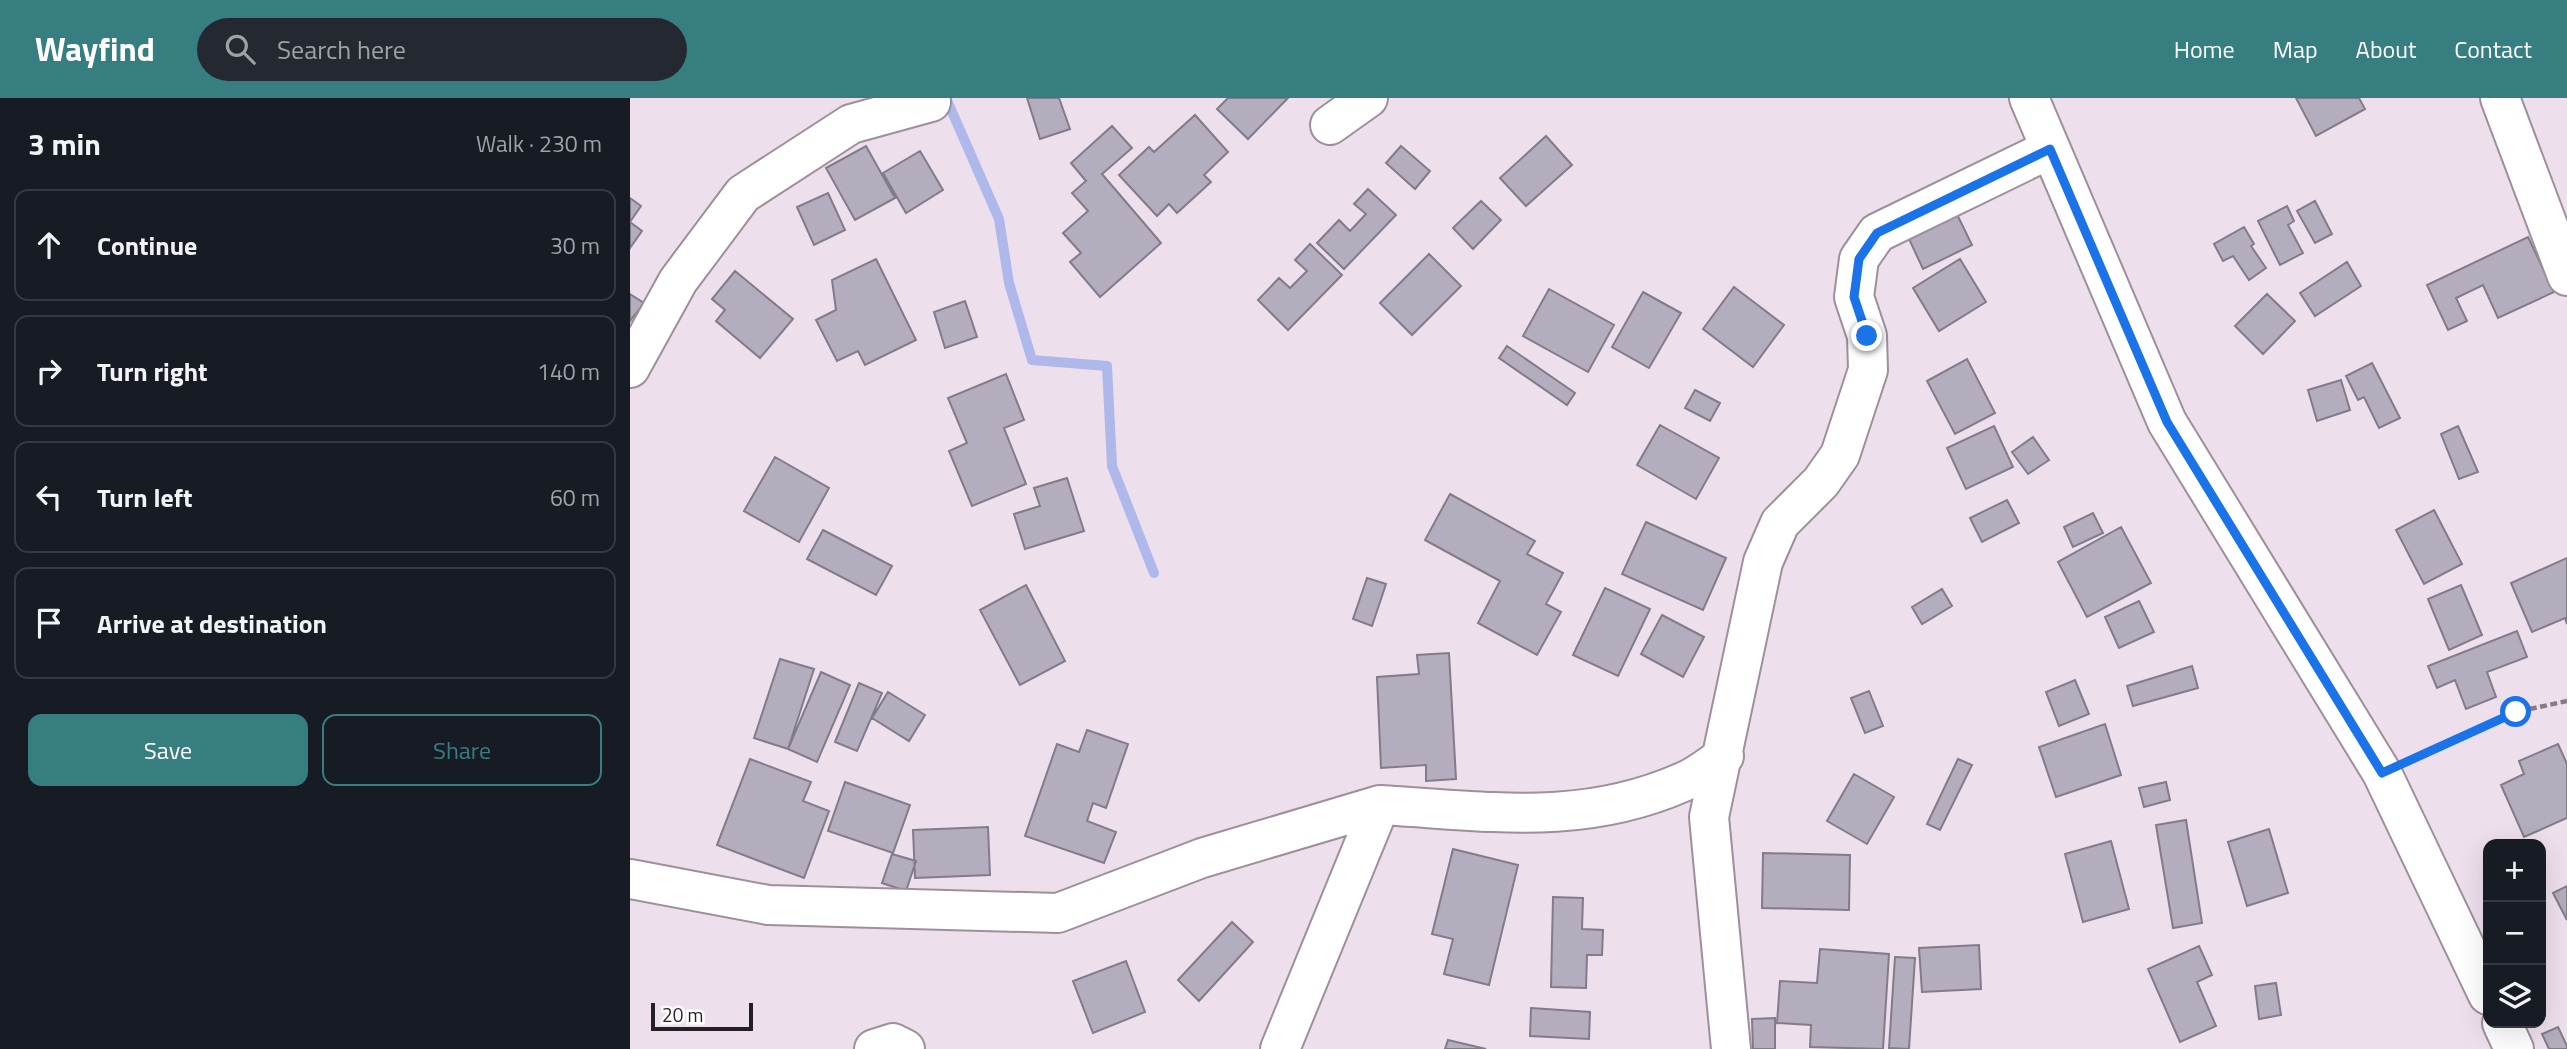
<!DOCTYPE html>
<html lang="en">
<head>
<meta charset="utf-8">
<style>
	:root { --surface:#171b24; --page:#242831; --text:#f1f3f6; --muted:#9ea1a6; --line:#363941; --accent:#367e80 }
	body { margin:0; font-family:"Titillium Web",sans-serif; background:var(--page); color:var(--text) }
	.controls { position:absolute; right:21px; bottom:21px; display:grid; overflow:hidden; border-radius:14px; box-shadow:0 7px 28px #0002 }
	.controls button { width:63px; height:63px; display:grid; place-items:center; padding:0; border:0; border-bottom:2px solid var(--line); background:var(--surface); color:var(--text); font:35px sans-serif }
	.scale { position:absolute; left:21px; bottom:18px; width:102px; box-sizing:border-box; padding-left:7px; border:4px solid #241f24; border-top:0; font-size:19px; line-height:24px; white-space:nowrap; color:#241f24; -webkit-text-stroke:5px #fff; paint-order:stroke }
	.stop { position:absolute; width:21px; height:21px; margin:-16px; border:5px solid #1a73e8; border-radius:50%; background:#fff }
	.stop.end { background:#1a73e8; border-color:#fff; box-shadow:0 2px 7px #0008 }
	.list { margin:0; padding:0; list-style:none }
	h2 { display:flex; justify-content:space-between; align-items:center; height:91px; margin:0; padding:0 28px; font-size:30px }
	h2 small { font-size:23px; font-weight:400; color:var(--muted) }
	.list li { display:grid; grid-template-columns:46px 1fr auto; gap:21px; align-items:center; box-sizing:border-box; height:112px; margin:0 14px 14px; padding:0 14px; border:2px solid var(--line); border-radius:14px }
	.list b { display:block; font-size:26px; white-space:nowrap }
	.list em { font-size:23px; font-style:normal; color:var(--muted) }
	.actions { display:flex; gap:14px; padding:21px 28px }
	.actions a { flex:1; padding:16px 0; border:2px solid var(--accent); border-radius:14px; text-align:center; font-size:24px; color:var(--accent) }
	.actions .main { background:var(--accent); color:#fff }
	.icon { flex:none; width:38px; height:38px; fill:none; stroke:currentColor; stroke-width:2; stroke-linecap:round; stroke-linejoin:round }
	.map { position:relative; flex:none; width:1937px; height:951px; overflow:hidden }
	header { display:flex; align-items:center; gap:42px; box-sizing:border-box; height:98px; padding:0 35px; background:var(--accent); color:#fff }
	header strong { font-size:33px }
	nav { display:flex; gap:38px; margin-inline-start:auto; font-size:24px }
	.search { width:490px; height:63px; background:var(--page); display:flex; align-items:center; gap:18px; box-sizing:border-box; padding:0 24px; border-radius:38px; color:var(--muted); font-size:26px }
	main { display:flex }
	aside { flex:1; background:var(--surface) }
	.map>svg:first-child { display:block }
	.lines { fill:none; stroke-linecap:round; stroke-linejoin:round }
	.stream { stroke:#aeb8eb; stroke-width:10 }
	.building { fill:#b3adbd; stroke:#817b8a; stroke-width:2 }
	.street-casing { stroke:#9d8f9c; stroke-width:42 }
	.secondary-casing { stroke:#9d8f9c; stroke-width:42 }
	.path { stroke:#857c85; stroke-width:4.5; stroke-dasharray:7 3.5; stroke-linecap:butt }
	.street { stroke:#fff; stroke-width:38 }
	.secondary { stroke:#fff; stroke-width:38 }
	.route { stroke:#1a73e8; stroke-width:9 }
</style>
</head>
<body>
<header>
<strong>Wayfind</strong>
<div class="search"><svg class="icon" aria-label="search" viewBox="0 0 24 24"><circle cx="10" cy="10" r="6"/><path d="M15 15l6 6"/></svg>Search here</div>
<nav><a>Home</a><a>Map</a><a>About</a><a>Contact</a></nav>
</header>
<main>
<aside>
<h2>3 min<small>Walk · 230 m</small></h2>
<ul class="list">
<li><svg class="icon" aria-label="ahead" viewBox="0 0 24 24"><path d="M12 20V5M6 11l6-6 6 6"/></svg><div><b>Continue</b></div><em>30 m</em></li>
<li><svg class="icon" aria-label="right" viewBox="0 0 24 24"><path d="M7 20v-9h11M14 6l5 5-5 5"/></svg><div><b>Turn right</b></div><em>140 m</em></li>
<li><svg class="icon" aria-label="left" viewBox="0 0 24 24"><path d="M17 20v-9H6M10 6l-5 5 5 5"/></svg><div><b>Turn left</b></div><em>60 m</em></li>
<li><svg class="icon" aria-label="arrive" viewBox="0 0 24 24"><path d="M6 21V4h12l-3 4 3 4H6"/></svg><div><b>Arrive at destination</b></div></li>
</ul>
<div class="actions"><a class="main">Save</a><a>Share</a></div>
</aside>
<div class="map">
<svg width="1937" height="951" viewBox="0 0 1937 951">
	<rect width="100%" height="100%" fill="#eedfed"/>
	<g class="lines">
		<!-- stream -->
		<path class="stream" d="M316,0L369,121L379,185L402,262L477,268L482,368L524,475"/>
	</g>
	<!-- building -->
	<path class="building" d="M397,0H429L440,31L410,41Z
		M598,0H658L618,41L587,11Z
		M1666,0H1729L1735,11L1686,38Z
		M565,17L598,54L574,77L581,84L547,115L539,106L527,118L489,77L519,49L524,54Z
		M482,28L502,50L472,76L531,145L470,199L440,164L451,155L433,135L458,113L442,95L456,83L441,65Z
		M916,38L942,67L896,108L870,80Z
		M236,48L265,100L225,122L196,70Z
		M771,48L800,73L785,91L756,65Z
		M290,53L313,92L276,115L253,75Z
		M738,91L766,117L714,171L687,145L709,122L720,133L736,116L724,106Z
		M198,95L215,132L184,147L167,109Z
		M0,100L11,108L0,124L12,133L0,150Z
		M851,103L871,122L843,151L823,130Z
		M1685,103L1702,136L1685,145L1667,113Z
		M1321,104L1342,147L1293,171L1273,128Z
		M1657,108L1664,123L1658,127L1673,155L1650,167L1628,123Z
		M1614,129L1624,146L1621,148L1636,170L1619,182L1603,158L1593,163L1584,146Z
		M1898,139L1924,194L1868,220L1853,187L1826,200L1837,223L1818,232L1797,187Z
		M680,146L712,177L658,232L628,202L649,180L660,190L677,173L665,162Z
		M799,156L831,188L782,237L750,205Z
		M246,161L286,242L235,267L228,253L207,263L186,222L206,212L202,182Z
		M1330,161L1356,204L1309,233L1283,190Z
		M1717,164L1731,188L1685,218L1670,195Z
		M105,173L163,221L130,260L86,223L95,212L82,201Z
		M1104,189L1154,227L1123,269L1073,231Z
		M919,191L984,227L958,274L893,238Z
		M1013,194L1051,215L1019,270L982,249Z
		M0,196L14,205L0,223Z
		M1637,196L1665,223L1633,256L1605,228Z
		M335,203L347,239L315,250L304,214Z
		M877,248L945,295L937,307L869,260Z
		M1337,261L1365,315L1325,336L1297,283Z
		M1742,265L1770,320L1749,330L1734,299L1728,302L1716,278Z
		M376,276L394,322L374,330L396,386L342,408L319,353L337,345L318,300Z
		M1711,282L1720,312L1687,323L1678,292Z
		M1065,292L1090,305L1080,323L1055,310Z
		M1030,327L1089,360L1066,401L1007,367Z
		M1364,328L1383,369L1336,391L1317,350Z
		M1828,328L1848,374L1829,381L1811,336Z
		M1403,339L1419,362L1398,376L1382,354Z
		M145,359L199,390L169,444L114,413Z
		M437,380L454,433L395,451L384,416L410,408L404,390Z
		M820,396L905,443L897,456L933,475L916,506L931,514L907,557L848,525L870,483L795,442Z
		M1377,402L1389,425L1352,444L1340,420Z
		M1804,412L1832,466L1794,486L1766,432Z
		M1463,415L1473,435L1443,449L1434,429Z
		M1016,424L1096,460L1073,512L992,476Z
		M1491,429L1521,485L1457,519L1428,464Z
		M193,432L262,468L246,497L177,461Z
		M1937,460V526L1935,520L1902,534L1881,485Z
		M737,480L756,486L742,528L723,521Z
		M396,487L435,563L390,587L350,512Z
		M1831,487L1852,537L1819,552L1798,501Z
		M975,490L1020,511L988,578L943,557Z
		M1312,491L1322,508L1292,526L1282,509Z
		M1509,503L1524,534L1489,550L1475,519Z
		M1032,517L1074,539L1053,579L1011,556Z
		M1887,533L1897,559L1857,574L1866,599L1836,611L1825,582L1807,590L1798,568Z
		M819,555L826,681L796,683V667L751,670L747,579L789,576L787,557Z
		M150,561L184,571L158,651L124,640Z
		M1562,568L1568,590L1503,608L1497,588Z
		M191,574L220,587L187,664L158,651Z
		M1445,582L1459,616L1429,628L1416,594Z
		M229,585L252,595L227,653L205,644Z
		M1239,593L1253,628L1235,635L1221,600Z
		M258,594L295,617L279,643L242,620Z
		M1475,626L1491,677L1426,699L1409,649Z
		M457,632L498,646L476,710L463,705L457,723L486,734L474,765L395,738L427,646L449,654Z
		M1928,646L1937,666V720L1894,739L1871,687L1894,676L1889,663Z
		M120,661L181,684L173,703L199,713L174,780L87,747Z
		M1328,661L1342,667L1310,732L1297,726Z
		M1224,676L1264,699L1237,746L1197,723Z
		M215,684L280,707L263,755L198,733Z
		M1536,684L1540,702L1514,709L1509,690Z
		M1556,722L1572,825L1543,830L1526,727Z
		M358,729L360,777L285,780L283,732Z
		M1639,731L1658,795L1617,808L1598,744Z
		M1481,743L1499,811L1453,824L1435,756Z
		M823,751L888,767L859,887L814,876L823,841L802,836Z
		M1133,755L1220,757L1219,812L1132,810Z
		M262,756L286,763L276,793L252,785Z
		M1937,788V822L1923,795Z
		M923,799L953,800L952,831L973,832L972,857H957L956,890L921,889Z
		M602,824L623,844L569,903L548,882Z
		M1349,847L1351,891L1292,894L1289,850Z
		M1569,848L1582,877L1567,884L1586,928L1550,944L1518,871Z
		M1190,851L1259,856L1253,951L1180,949L1181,927L1147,925L1150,883L1187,885Z
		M1265,859L1285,860L1279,951L1259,950Z
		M496,863L515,914L463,935L443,883Z
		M1646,885L1651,917L1629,921L1625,888Z
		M901,910L960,914L959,941L900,938Z
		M1145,920V951H1123L1122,921Z
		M1928,929L1937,948V951H1919L1912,936Z
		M818,942L856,951H815Z"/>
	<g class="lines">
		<defs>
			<path id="street" d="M1870,0L1937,178
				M700,27L738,0
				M0,270L48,183L113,96L221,26L301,4
				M0,781L138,807L428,815L572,760L750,707C858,713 951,729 1053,684C1068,678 1081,667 1094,658
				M244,951L263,945L275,951
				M650,951L750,707
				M1101,951L1079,719L1133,464L1150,425L1191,384L1210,357L1238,272L1237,238L1224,199L1229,161L1247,135L1420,51"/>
			<path id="secondary" d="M1399,0L1537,324L1752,675L1858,897
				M1872,925L1884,951"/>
		</defs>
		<!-- street casing -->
		<use href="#street" class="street-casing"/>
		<!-- secondary casing -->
		<use href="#secondary" class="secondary-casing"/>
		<!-- path -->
		<path class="path" d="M1784,660L1886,614L1937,603"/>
		<!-- street -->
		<use href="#street" class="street"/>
		<!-- secondary -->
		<use href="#secondary" class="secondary"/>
	</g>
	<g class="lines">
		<!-- route -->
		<path class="route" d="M1237,238L1224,199L1229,161L1247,135L1420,51L1537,324L1752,675L1886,614"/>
	</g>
</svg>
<div class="controls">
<button>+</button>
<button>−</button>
<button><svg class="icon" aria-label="layers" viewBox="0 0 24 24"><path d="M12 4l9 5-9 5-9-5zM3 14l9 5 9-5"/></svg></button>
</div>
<div class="scale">20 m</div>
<div class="stop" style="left:1886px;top:614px"></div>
<div class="stop end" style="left:1237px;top:238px"></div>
</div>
</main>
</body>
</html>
